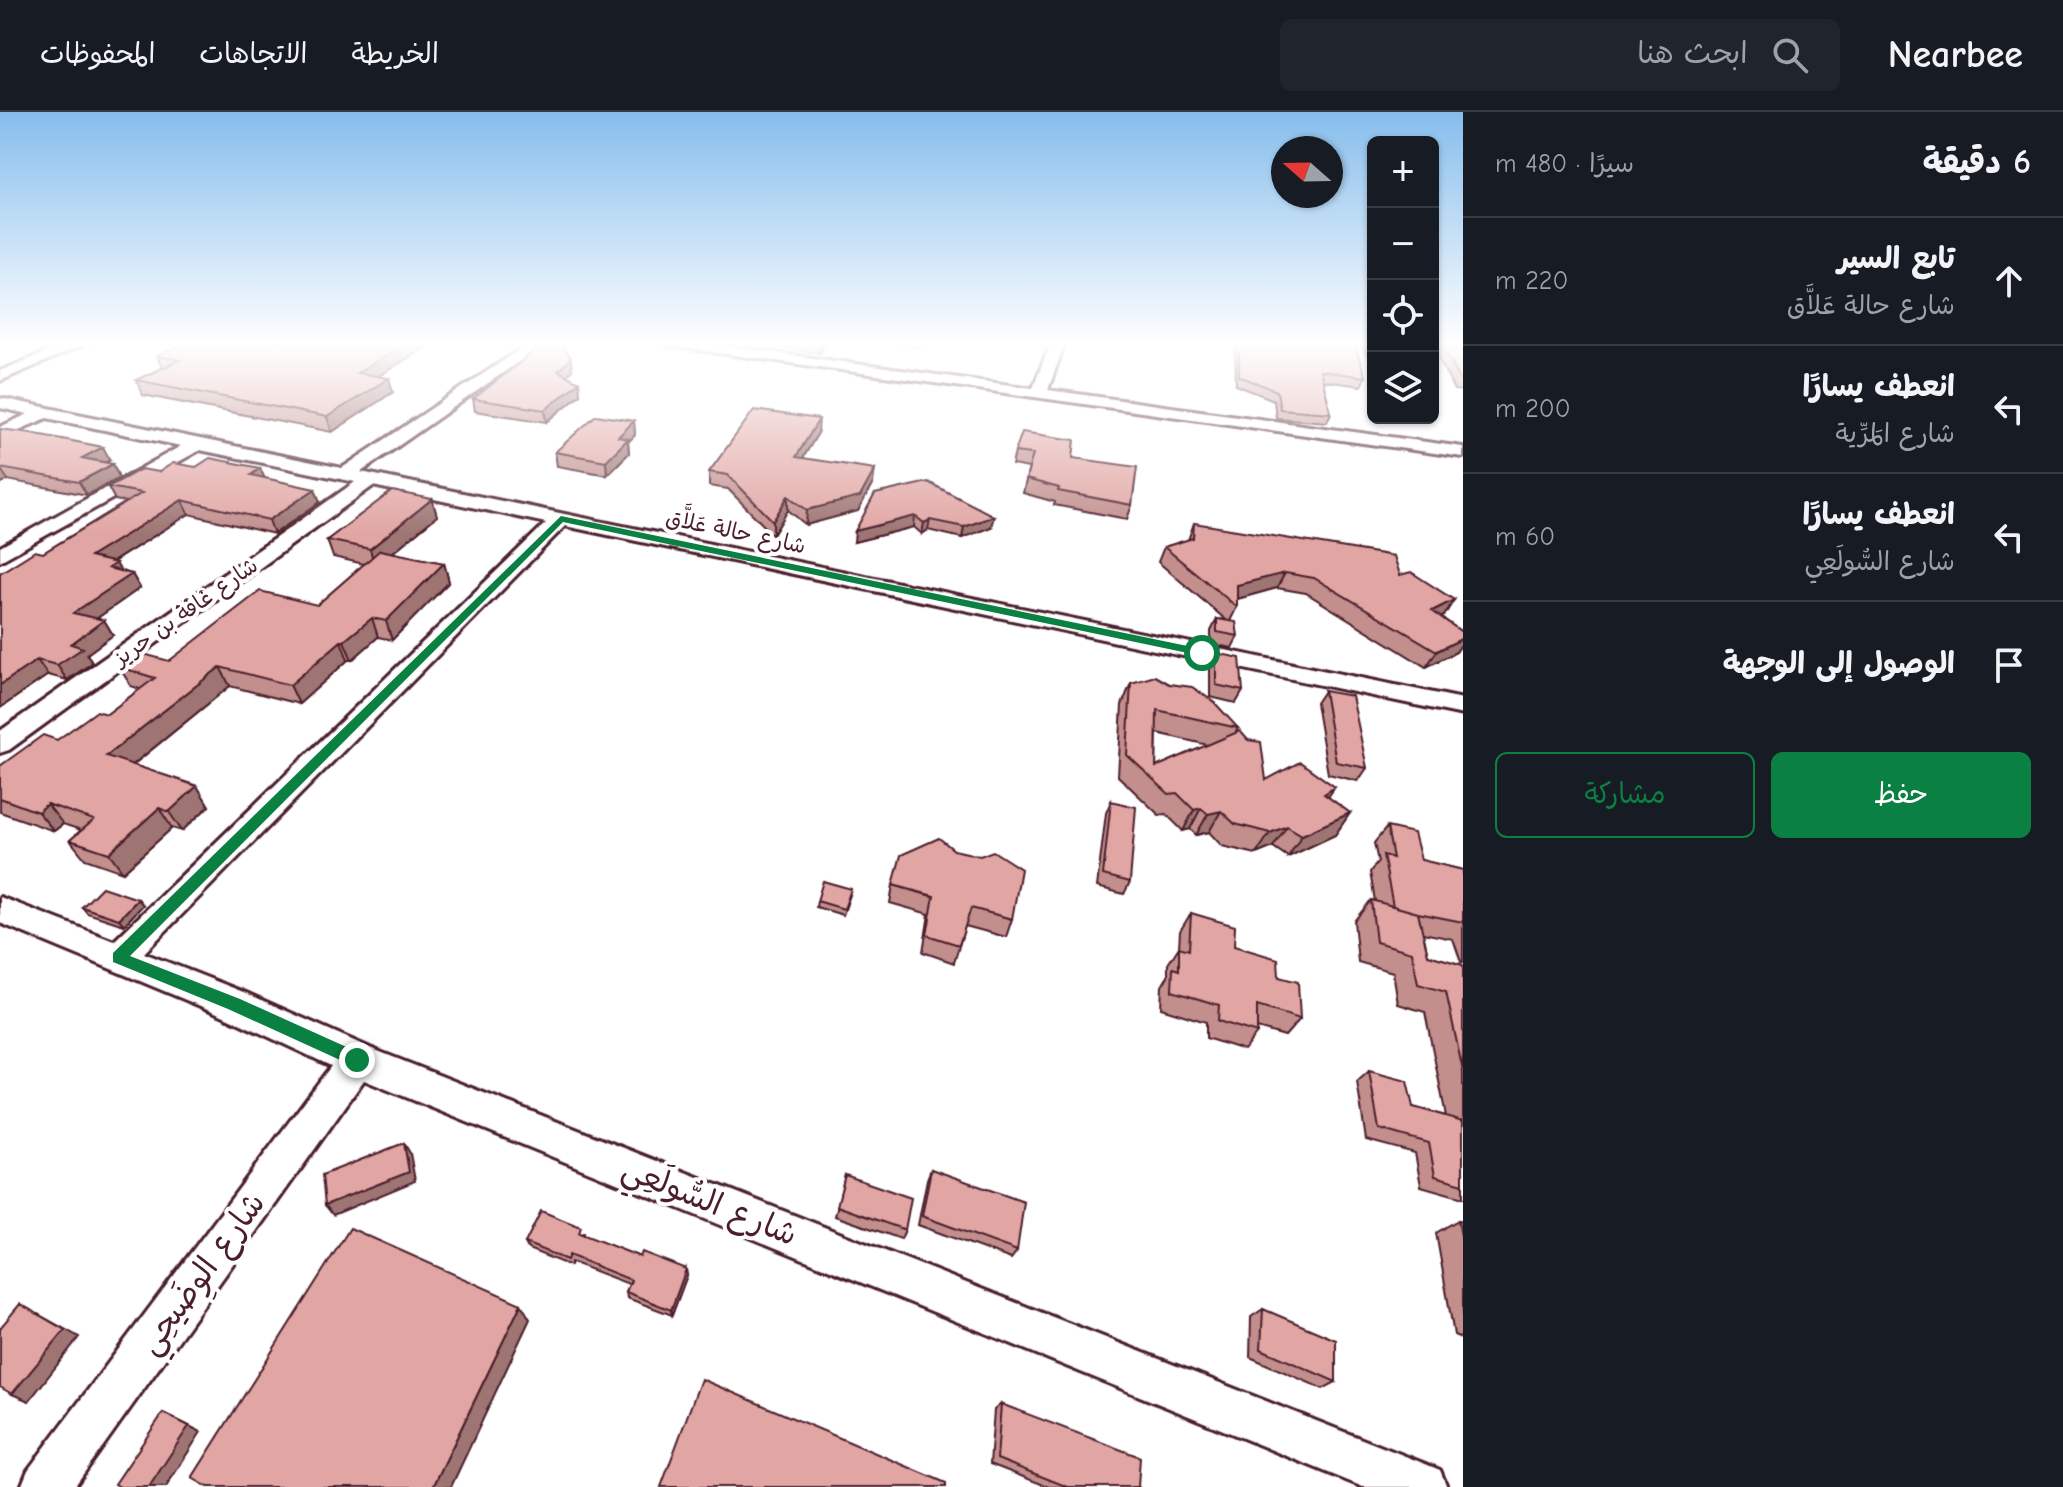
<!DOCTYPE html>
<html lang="ar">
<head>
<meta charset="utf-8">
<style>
	:root { --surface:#171b24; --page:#20242c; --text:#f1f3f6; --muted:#9ea1a6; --line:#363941; --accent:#0b8043 }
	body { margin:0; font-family:"Comic Neue","Playpen Sans Arabic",sans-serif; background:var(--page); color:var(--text); direction:rtl }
	.controls { position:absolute; right:24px; top:24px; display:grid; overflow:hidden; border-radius:12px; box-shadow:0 2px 6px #0004 }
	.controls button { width:72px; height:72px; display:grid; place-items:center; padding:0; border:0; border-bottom:2px solid var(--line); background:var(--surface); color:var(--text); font:40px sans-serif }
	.compass { position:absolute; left:1271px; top:24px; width:72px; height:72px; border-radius:50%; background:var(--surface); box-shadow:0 2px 6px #0004; rotate:290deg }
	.stop { position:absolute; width:24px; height:24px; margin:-18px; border:6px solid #0b8043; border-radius:50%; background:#fff }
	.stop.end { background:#0b8043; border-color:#fff; box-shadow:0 2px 8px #0008 }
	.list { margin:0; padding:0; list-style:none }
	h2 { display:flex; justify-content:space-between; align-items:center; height:104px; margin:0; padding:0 32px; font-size:34px }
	h2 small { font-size:26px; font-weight:400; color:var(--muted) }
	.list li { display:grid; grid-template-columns:52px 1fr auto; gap:24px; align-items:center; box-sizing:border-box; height:128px; padding:0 32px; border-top:2px solid var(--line) }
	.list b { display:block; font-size:30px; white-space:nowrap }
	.list p { margin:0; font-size:26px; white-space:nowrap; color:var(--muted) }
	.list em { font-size:26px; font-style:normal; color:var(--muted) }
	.actions { display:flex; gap:16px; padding:24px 32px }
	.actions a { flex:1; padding:18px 0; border:2px solid var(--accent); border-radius:12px; text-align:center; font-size:28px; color:var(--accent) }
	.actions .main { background:var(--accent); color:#fff }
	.icon { flex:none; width:44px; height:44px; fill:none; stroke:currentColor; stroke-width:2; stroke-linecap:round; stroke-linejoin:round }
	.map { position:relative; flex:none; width:1463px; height:1375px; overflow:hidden; direction:ltr }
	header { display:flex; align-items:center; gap:48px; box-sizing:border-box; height:112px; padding:0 40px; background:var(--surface); border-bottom:2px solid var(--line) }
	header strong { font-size:38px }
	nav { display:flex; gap:44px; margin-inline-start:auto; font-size:28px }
	.search { width:560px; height:72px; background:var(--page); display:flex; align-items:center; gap:20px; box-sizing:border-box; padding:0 28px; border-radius:12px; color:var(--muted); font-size:30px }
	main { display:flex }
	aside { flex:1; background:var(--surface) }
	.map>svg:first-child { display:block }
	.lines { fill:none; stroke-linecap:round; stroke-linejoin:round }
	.street-casing { stroke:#4a1f2b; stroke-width:6 }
	.street { fill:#fff; fill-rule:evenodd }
	.wall { fill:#c28f8d; stroke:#4a1f2b; stroke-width:2; fill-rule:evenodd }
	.shaded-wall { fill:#9e7473; stroke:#4a1f2b; stroke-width:2 }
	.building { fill:#e1a6a4; stroke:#4a1f2b; stroke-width:2 }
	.route { fill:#0b8043 }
	.labels { text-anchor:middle; stroke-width:8; stroke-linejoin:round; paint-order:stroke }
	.far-street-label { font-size:22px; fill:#4a1f2b; stroke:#fff }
	.near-street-label { font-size:32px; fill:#4a1f2b; stroke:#fff }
</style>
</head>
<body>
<header>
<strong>Nearbee</strong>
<div class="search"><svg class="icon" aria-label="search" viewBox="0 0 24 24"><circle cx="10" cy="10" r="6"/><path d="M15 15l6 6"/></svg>ابحث هنا</div>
<nav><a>الخريطة</a><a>الاتجاهات</a><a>المحفوظات</a></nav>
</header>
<main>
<aside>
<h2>6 دقيقة<small>سيرًا · 480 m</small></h2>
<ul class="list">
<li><svg class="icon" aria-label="ahead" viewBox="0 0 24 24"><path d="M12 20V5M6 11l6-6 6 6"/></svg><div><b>تابع السير</b><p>شارع حالة عَلاَّق</p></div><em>220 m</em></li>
<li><svg class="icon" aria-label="left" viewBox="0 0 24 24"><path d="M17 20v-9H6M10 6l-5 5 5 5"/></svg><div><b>انعطف يسارًا</b><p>شارع المَرِّية</p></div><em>200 m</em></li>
<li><svg class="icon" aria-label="left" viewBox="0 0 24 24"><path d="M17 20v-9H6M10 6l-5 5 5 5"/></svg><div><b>انعطف يسارًا</b><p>شارع السُّولَعِي</p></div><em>60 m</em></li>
<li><svg class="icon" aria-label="arrive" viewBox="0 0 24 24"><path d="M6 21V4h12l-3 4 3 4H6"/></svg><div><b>الوصول إلى الوجهة</b></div></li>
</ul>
<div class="actions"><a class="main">حفظ</a><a>مشاركة</a></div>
</aside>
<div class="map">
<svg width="1463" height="1375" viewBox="0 0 1463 1375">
	<rect width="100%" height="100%" fill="#fff"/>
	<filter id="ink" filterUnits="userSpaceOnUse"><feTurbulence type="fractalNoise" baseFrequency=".0125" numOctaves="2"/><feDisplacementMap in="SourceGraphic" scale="16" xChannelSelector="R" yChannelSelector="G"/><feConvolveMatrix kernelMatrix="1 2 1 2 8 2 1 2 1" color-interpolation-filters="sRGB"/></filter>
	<g filter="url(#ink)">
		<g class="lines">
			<defs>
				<path id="street" d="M71,230H90L0,269V259Z
					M531,230H547L361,360L1463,587V603L565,414L144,841L246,881L370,936L1423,1351L1440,1358L1447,1375H1363L364,968L74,1375H21L28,1358L331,954L222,903L0,811V785L114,829L546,411L373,374L9,638L0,641V619L355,370L200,338L0,449V435L181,334L47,306L0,326V315L28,302L0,296V286L342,356Z
					M662,230H697L1033,276L1051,230H1065L1048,278L1463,335V345L669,234Z
					M1363,230H1373V243L1368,242Z"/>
			</defs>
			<!-- street casing -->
			<use href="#street" class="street-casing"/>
			<!-- street -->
			<use href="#street" class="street"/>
		</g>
		<!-- wall -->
		<path class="wall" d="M434,230L378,264L393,280L332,320L143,283L136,268L162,256L157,244Z
			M740,230H829L820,241Z
			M884,230H924L920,235Z
			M1235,230H1354L1365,265L1361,274L1323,269L1331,301L1327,310L1276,306L1274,288L1236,273Z
			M1433,230H1463V279L1454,278L1434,237L1433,236Z
			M572,258L566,263L580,282L547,310L475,299L473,287Z
			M634,309L635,323L628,330L629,341L607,363L557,354L555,340Z
			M0,317L110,348L105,351L119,365L87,383L8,368L0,372Z
			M818,321L803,346L873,371L858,399L806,413L788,398L773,423L728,377L709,374V360Z
			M1015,340L1073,346L1132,393L1127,407L1054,393L1055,390L1023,381L1029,356L1012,353Z
			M159,360L264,366L320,390L274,422L189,402L113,450L121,459L132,462L140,476L96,507L104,508L113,523L87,542L92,551L67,568L48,563L0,596V461L43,441L126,390L115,388L108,375Z
			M875,382L991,415L962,426L928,418L922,422L914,415L854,430Z
			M432,387L437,404L392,441L444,451L449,470L392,528L378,525L352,548H348L299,592L230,574L133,653L197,674L209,694L182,719L172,716L123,760L85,747L70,728L81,718L63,712L54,719L0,700V654L57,628L107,602L140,577L131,574L119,555L169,549L317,493L364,452L333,445L327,428Z
			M1194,411L1400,463L1444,504L1441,505L1463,521V530L1456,540L1426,555L1306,481L1277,476L1237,487V495L1230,509L1238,524L1232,536L1211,532V519L1217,507L1226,508L1158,450L1164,435L1188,428Z
			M1216,541L1243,579L1236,591L1210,585V553Z
			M1131,571L1169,572L1238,616L1235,622L1266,668L1328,685L1350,701L1335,723L1288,745L1273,735L1256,742L1222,734L1209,720L1196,723L1190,717L1183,719L1166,702L1159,703L1118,664L1122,593ZM1157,621L1208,633L1156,655Z
			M1324,579L1367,656L1358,669L1328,662L1316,591Z
			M1111,689L1130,770L1124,782L1097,775L1106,701Z
			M1387,715L1421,748L1463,758V850H1461L1453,827L1423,821L1428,843L1463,853V1086L1421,1074L1415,1041L1366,1028L1357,970L1369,959L1413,995L1446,1004L1425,900L1398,892L1393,860L1358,850L1354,809L1371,788L1375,789L1370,760L1378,750L1374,731Z
			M893,773L1012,807L1006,825L965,814L954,851L923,840L929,802L890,791Z
			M850,783L843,803L816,795L817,789Z
			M138,787L143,793L124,813L87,801L82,795Z
			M1191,801L1234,834L1279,865L1300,907L1285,924L1257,916V921L1244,938L1206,926V910L1161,896L1162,874L1168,864V852L1179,835L1180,819Z
			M931,1057L1017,1139L1011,1147L918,1113L927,1067Z
			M845,1063L905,1118L901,1127L835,1104Z
			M1458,1108L1463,1109V1227L1454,1223L1436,1121Z
			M584,1121L583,1123L640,1145L687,1163L672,1203L627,1186L626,1180L629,1172L571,1150L570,1154L528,1137L525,1131Z
			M1263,1197L1336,1270L1323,1277L1250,1245L1251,1205Z
			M1001,1292L1138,1375H1049L990,1352L994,1298Z"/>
		<!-- shaded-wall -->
		<path class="shaded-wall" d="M409,230H434L361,275L357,261Z
			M821,230H829L820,241Z
			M571,246L572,258L559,270L558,259Z
			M389,266L393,280L332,320L327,305Z
			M579,270L580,282L547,310L545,298Z
			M819,307L818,321L795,359L796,345Z
			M634,309L635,323L628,330L629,341L607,363L606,349L618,325Z
			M103,335L110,348L89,359L82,346Z
			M113,352L119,365L87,383L79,370Z
			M0,356L8,368L0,372Z
			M260,356L266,369L251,363Z
			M875,357L873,371L858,399L806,413L807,398Z
			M315,377L320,390L274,422L269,408Z
			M788,384V398L773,423V409Z
			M432,387L437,404L375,455L370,437Z
			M182,388L189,402L98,459L90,445Z
			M915,404L914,415L854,430L855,419Z
			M994,404L991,415L962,426L964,415Z
			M930,408L928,418L922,422L924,411Z
			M116,451L124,465L108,456Z
			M444,451L449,470L392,528L386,509Z
			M1285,461L1277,476L1230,489L1237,473Z
			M132,462L140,476L83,516L73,501Z
			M1454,488L1444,504L1422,515L1432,499Z
			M372,506L378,525L352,548L344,529Z
			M104,508L113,523L87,542L92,551L67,568L57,553L71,532Z
			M1463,526V530L1456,540L1426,555L1437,539Z
			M341,529L348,548L299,592L290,573Z
			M37,548L48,563L0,596V573Z
			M220,555L230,574L120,663L106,644Z
			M197,674L209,694L182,719L169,700Z
			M1335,675L1320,697L1324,682Z
			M47,692L63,712L54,719L38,700Z
			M159,696L172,716L123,760L109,741Z
			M1201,696L1190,717L1183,719L1194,698Z
			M1221,699L1209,720L1196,723L1208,702Z
			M1350,701L1335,723L1288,745L1302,723Z
			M1287,714L1273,735L1256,742L1270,721Z
			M138,787L143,793L124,813L119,807Z
			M404,1031L410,1041L415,1069L333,1103L325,1093Z
			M686,1157L687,1163L672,1203L671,1198Z
			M20,1192L79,1225L29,1289L12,1282Z
			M521,1192L530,1207L451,1375H433Z
			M163,1301L201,1320L166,1375H149Z"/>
		<!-- building -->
		<path class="building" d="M188,230H409L357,261L389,266L327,305L136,268L180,248L157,244Z
			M1239,230H1354L1365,265L1320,259L1331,301L1280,297L1277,279L1239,264Z
			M1441,230H1463V268H1460Z
			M545,231L561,234L571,246L558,259L579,270L545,298L473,287Z
			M754,298L819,307L796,345L875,357L860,385L807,398L788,384L773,409L728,363L709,360Z
			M596,303L634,309L618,325L628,327L606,349L555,340Z
			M0,317L31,321L103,335L82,346L113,352L79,370L0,356Z
			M1022,320L1075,328L1073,346L1137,355L1132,393L1058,379L1059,376L1026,367L1033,342L1015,340Z
			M210,346L260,356L251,363L315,377L269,408L182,388L90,445L116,451L108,456L132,462L73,501L104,508L71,532L83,536L57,553L37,548L0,573V461L35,439L43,441L142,381L108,375L141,357L159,360L173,351L196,355Z
			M928,370L994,404L964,415L930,408L924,411L915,404L855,419L875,382Z
			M392,379L432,387L370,437L327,428Z
			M1194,411L1394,444L1400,463L1411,460L1454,488L1432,499L1463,521V526L1437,539L1314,466L1285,461L1237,473V495L1164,435L1193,426Z
			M380,438L444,451L386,509L372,506L344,529H341L290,573L220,555L106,644L197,674L169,700L159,696L109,741L70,728L94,708L47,692L38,700L0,686V654L43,623L57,628L97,599L107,602L155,566L119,555L140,541L169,549L260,479L317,493Z
			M1217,507L1236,510L1238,524L1217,520Z
			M1216,541L1240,546L1243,579L1216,573Z
			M1155,564L1169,572L1192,575L1214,590L1238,616L1157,598L1156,655L1240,619L1248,628L1261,630L1266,668L1300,650L1335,675L1324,682L1350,701L1302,723L1287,714L1270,721L1235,712L1221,699L1208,702L1201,696L1194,698L1177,681L1169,682L1127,643L1131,571Z
			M1324,579L1352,584L1367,656L1336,650Z
			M1111,689L1136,695L1130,770L1103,763Z
			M1387,715L1414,721L1421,748L1463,758V810L1418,801L1393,794L1383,743L1393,746Z
			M939,726L954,738L980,744L993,739L1021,757L1012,807L971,796L959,833L927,823L934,784L893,773L901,743Z
			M823,769L851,777L844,797L817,789Z
			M102,775L138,787L119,807L82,795Z
			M1371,788L1418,801L1428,843L1463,853V959L1446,880L1418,872L1412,840L1376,830Z
			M1191,801L1235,814L1234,834L1278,847L1279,865L1298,870L1300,907L1257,894V921L1218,909L1219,893L1172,879L1173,856L1179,858V835L1189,838Z
			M1369,959L1407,969L1413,995L1463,1009V1072L1435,1064L1429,1031L1379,1017Z
			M404,1031L409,1060L325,1093L322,1063Z
			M931,1057L1024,1090L1017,1139L922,1104Z
			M845,1063L911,1086L905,1118L837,1094Z
			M541,1099L581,1115L579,1121L640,1145L642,1140L686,1157L671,1198L626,1180L631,1168L569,1143L567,1148L525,1131Z
			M1458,1108L1463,1109V1134Z
			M350,1116L521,1192L433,1375H208L192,1366Z
			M20,1192L65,1218L12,1282L0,1275V1216Z
			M1263,1197L1336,1228V1270L1261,1237Z
			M701,1267L946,1371V1375H661Z
			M1001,1292L1140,1345L1138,1375H1068L997,1347Z
			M163,1301L189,1314L149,1375H120L115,1372Z"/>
	</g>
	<!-- sky -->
	<linearGradient id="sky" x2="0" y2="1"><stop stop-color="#86bdec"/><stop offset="0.55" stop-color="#fff"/><stop offset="1" stop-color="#fff" stop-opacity="0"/></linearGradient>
	<rect width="1463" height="422" fill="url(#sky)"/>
	<!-- route -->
	<path class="route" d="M561,404L1202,537L1207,541L1202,544L563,410L130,844L240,887L362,942L365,948L362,953H351L228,897L113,850V841Z"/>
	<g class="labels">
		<!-- far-street labels -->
		<g class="far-street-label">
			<text transform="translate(736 419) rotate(12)" y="8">شارع حالة عَلاَّق</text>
			<text transform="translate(185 499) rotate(-35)" y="8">شارع غافة بن حريز</text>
		</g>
		<!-- near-street labels -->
		<g class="near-street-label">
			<text transform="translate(710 1089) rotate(22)" y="11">شارع السُّولَعِي</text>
			<text transform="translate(201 1161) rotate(-54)" y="11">شارع الوِضَيحِي</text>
		</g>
	</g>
</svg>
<div class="controls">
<button>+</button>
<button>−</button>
<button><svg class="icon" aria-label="locate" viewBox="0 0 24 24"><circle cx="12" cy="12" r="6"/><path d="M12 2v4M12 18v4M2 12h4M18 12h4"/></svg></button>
<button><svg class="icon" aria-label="layers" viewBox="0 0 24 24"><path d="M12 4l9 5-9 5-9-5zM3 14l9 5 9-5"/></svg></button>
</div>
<svg class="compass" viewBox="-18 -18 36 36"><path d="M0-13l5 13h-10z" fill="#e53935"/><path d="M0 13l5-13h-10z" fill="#9ea1a6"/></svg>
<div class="stop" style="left:1202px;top:541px"></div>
<div class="stop end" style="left:357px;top:948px"></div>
</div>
</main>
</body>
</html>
